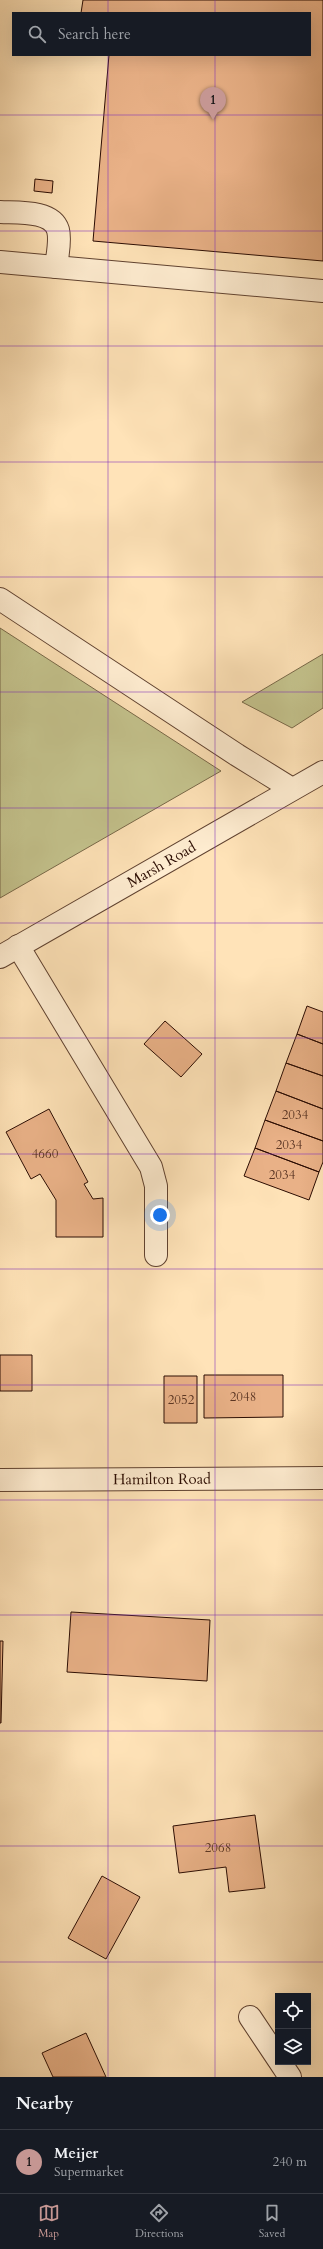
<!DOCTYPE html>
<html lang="en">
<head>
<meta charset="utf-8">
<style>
	:root { --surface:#171b24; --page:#20242c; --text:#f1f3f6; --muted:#9ea1a6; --line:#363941; --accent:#c59692 }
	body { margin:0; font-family:Cardo,serif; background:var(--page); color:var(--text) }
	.controls { position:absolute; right:12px; bottom:12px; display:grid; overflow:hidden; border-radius:0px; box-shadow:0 4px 16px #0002 }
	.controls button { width:36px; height:36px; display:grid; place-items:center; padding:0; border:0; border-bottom:1px solid var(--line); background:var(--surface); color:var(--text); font:20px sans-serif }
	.you { position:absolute; left:160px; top:1215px; width:14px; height:14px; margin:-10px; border:3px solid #fff; border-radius:50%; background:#1a73e8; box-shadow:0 0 0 6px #1a73e833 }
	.badge { display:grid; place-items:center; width:26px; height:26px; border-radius:50%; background:var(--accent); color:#111; font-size:13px; font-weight:700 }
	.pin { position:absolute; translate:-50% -33px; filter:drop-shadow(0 1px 2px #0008) }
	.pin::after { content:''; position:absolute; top:21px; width:14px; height:12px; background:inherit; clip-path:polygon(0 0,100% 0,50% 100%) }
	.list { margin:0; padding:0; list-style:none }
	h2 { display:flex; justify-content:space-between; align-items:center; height:52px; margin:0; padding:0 16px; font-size:17px }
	h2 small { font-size:13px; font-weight:400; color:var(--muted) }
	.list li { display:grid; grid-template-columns:26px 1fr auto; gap:12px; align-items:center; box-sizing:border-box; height:64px; padding:0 16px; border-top:1px solid var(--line) }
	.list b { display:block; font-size:15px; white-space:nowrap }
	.list p { margin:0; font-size:13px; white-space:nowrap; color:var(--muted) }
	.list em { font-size:13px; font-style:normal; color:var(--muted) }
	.icon { flex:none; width:22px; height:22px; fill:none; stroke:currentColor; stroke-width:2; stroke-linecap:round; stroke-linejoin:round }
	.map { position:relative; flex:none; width:323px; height:2077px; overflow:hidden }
	.search { position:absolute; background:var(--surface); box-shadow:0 4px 16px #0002; left:12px; right:12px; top:12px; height:44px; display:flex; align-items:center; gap:10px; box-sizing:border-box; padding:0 14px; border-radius:0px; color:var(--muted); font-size:15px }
	.sheet { height:116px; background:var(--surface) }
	nav { display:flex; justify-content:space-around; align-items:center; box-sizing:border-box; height:56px; border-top:1px solid var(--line); background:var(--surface); font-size:11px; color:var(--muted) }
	nav a { display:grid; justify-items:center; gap:2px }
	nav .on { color:var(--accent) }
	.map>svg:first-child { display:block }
	.green { fill:#c4c38d; stroke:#786848 }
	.building { fill:#e9b187; stroke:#2b0c02 }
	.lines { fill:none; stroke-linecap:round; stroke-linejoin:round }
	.minor-casing { stroke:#604230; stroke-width:24 }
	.minor { stroke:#ffedd1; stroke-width:22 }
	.grid { fill:none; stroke:#7b2cbf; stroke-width:1; stroke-opacity:0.55 }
	.labels { text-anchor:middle; stroke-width:3; stroke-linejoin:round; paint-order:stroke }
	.number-label { font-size:13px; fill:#5a3523 }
	.street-label { font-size:15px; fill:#2b0c02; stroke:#ffedd1 }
</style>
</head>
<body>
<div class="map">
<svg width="323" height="2077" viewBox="0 0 323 2077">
	<rect width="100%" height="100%" fill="#ffe3b8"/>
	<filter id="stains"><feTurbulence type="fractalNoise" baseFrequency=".005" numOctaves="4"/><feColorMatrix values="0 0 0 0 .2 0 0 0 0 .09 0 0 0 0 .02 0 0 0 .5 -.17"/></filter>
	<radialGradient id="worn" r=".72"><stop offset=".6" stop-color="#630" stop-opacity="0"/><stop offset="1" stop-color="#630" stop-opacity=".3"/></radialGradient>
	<!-- green -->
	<path class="green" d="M0,628L221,771L0,898Z
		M323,654V708L292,728L242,702Z"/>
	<!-- building -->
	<path class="building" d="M83,0H323V261L93,241L109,55H310V13H81Z
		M35,179L53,181L52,193L34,191Z
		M307,1006L323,1012V1044L297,1034Z
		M165,1021L202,1054L181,1077L144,1044Z
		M297,1034L323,1044V1076L286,1063Z
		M286,1063L323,1076V1109L276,1091Z
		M276,1091L323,1109V1141L265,1120Z
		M49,1109L88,1182L84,1184L93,1199L103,1198V1237H56V1200L40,1174L31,1179L6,1132Z
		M265,1120L323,1141V1162L319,1172L255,1148Z
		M255,1148L319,1172L309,1200L244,1176Z
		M0,1355H32V1391H0Z
		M204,1375H283V1417L204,1418Z
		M164,1376H197V1423H164Z
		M71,1612L210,1620L207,1681L67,1672Z
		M0,1641H3L1,1723H0Z
		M255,1815L265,1888L229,1892L226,1867L179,1873L173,1826Z
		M102,1876L140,1897L106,1959L68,1938Z
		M86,2033L106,2077H53L42,2053Z"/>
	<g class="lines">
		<defs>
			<g id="minor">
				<path d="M0,212C17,213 52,210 58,230C61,241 57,256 56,267"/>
				<path d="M0,262L323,291"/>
				<path d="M0,599L237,755L292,789"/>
				<path d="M18,946L151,1167L156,1186V1255"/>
				<path id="s1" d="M0,957L323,772"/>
				<path id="s2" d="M0,1480L323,1478"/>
				<path d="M250,2017L278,2059"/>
				<path d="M280,2062L290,2077"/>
			</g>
		</defs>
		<!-- minor casing -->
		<use href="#minor" class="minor-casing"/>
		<!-- minor -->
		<use href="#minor" class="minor"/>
	</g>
	<!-- grid -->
	<path class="grid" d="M108,0V13M215,0V13M108,55V2077M215,55V2077M0,115H323M0,231H323M0,346H323M0,462H323M0,577H323M0,692H323M0,808H323M0,923H323M0,1038H323M0,1154H323M0,1269H323M0,1385H323M0,1500H323M0,1615H323M0,1731H323M0,1846H323M0,1962H323"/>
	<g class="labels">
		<!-- number labels -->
		<g class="number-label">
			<text x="295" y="1119">2034</text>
			<text x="289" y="1149">2034</text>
			<text x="45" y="1158">4660</text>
			<text x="282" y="1179">2034</text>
			<text x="243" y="1401">2048</text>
			<text x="181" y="1404">2052</text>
			<text x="218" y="1852">2068</text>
		</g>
		<!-- street labels -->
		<g class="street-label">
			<text dy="5" stroke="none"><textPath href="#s1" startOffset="186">Marsh Road</textPath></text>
			<text dy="5" stroke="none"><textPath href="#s2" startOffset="162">Hamilton Road</textPath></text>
		</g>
	</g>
	<rect width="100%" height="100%" filter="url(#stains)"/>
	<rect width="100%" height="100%" fill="url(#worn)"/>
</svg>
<div class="controls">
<button><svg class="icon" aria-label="locate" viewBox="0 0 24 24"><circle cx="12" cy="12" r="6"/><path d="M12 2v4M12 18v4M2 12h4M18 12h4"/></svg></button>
<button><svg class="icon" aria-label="layers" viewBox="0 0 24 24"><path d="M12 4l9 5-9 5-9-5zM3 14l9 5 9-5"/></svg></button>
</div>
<div class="you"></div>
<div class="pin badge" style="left:213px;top:120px">1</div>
<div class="search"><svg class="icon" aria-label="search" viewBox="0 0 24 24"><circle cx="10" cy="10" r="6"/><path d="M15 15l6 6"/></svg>Search here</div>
</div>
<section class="sheet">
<h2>Nearby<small></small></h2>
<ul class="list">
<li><span class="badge">1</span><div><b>Meijer</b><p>Supermarket</p></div><em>240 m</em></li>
</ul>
</section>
<nav>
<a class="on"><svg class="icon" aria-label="map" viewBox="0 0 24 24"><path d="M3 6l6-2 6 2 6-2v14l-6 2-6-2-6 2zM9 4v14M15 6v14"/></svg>Map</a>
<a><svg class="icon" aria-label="directions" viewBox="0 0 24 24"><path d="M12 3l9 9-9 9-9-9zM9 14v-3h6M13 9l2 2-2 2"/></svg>Directions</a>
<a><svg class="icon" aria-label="saved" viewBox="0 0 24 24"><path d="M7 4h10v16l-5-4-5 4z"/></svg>Saved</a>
</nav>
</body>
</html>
